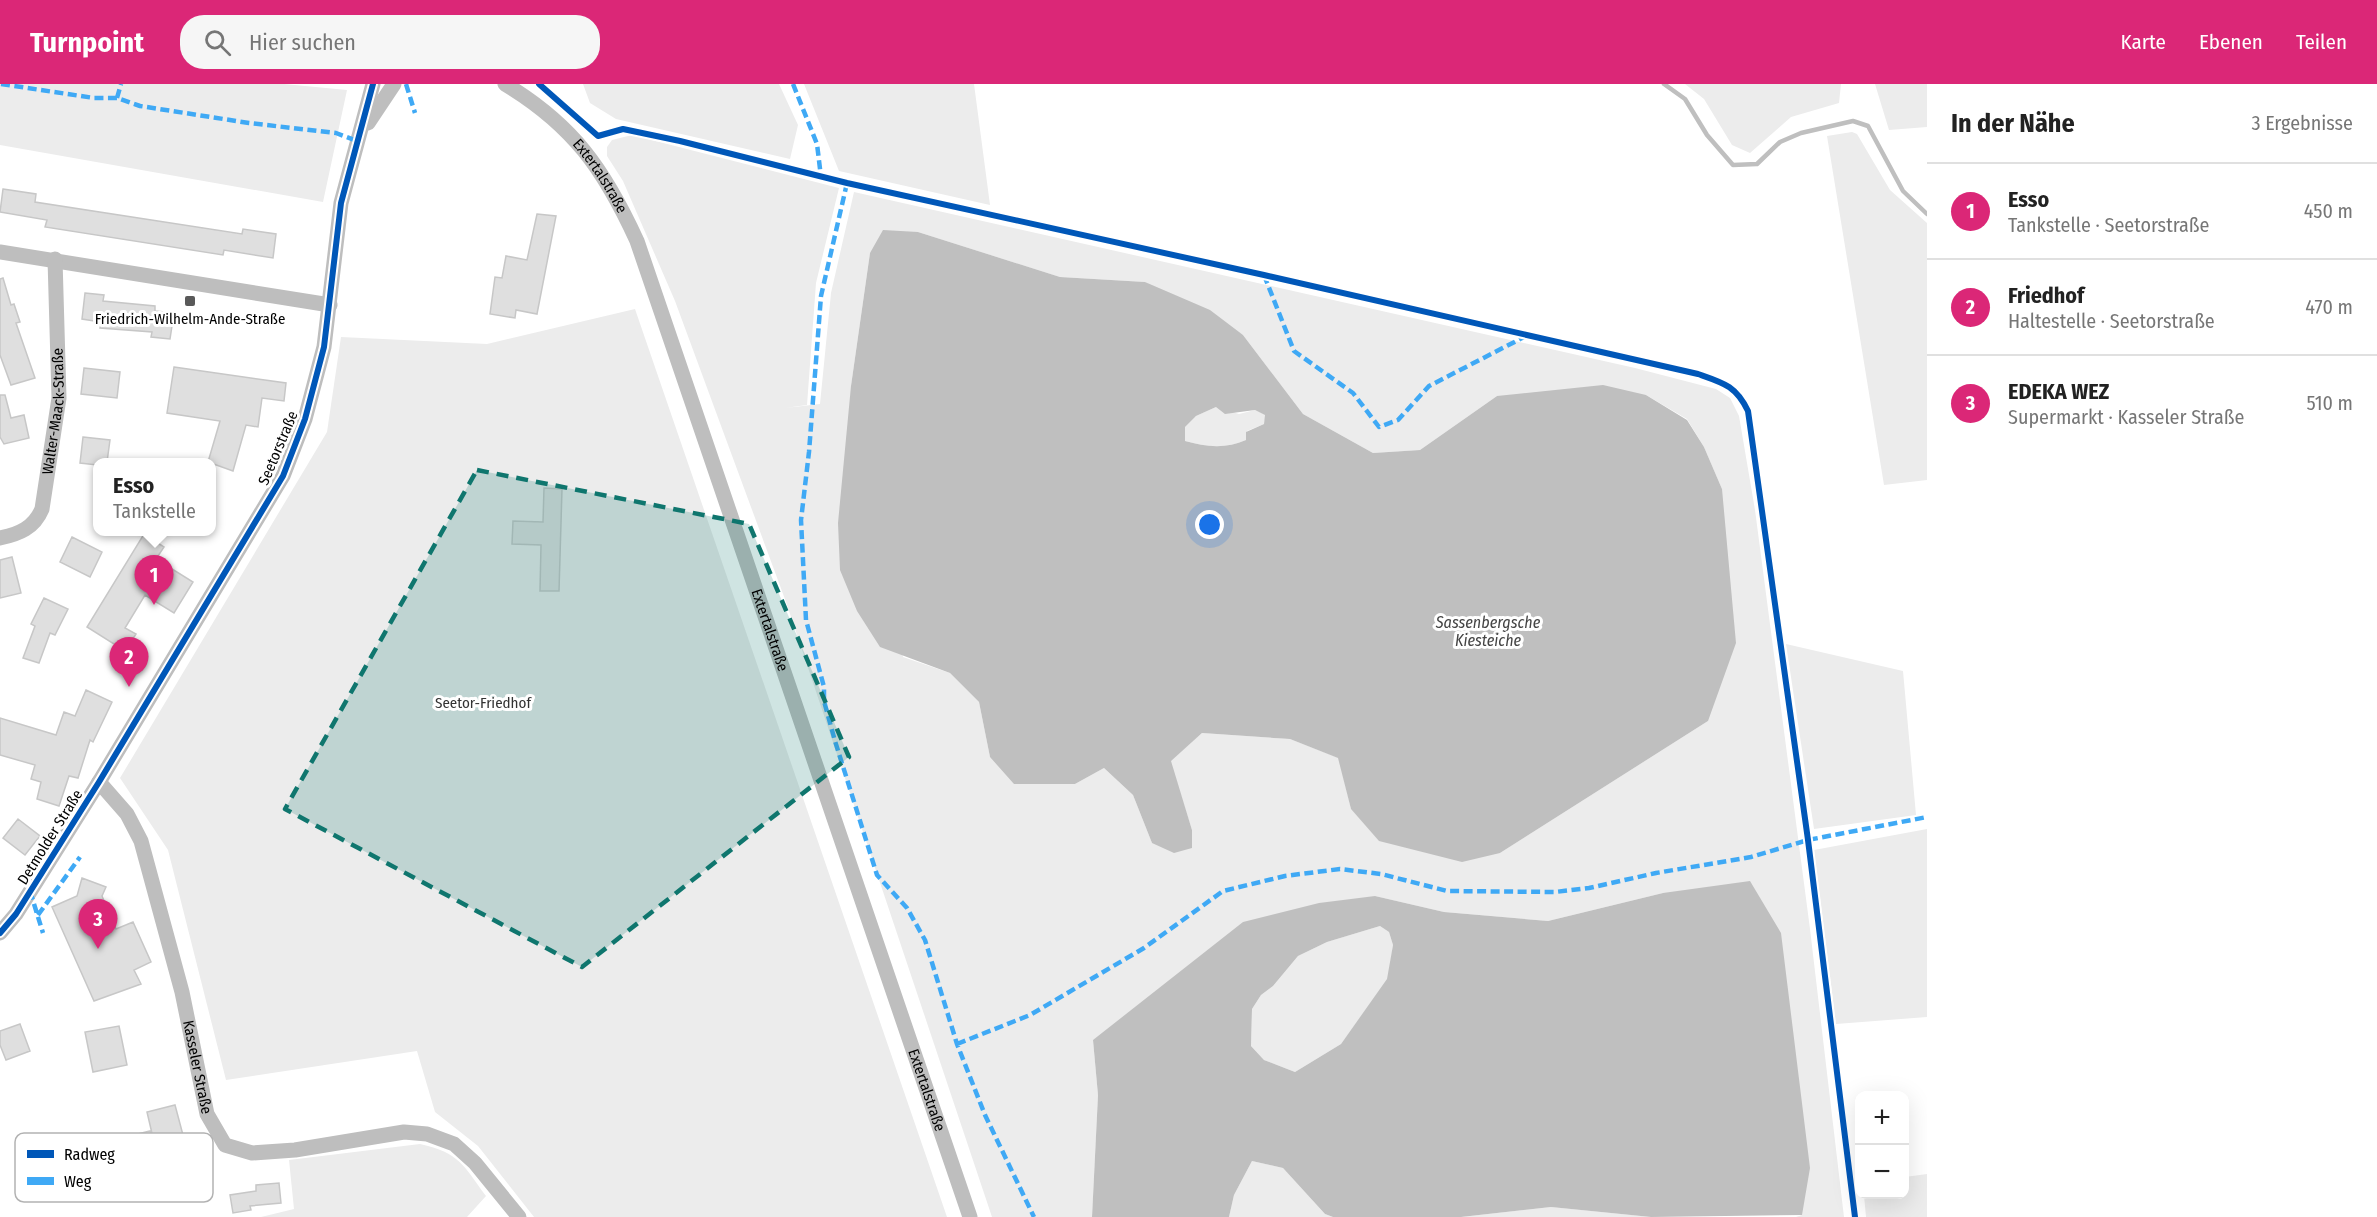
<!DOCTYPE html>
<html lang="de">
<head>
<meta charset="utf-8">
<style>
	:root { --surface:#fff; --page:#f6f6f6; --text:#222; --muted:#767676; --line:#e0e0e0; --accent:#db2777 }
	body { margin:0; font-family:"Fira Sans Condensed",sans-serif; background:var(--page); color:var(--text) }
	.controls { position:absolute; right:18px; bottom:18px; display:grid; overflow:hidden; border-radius:12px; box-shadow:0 6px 24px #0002 }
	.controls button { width:54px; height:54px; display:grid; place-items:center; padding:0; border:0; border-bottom:2px solid var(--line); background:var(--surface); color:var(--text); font:30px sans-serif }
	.you { position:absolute; left:1210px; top:441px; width:21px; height:21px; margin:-15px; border:4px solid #fff; border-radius:50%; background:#1a73e8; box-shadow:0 0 0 9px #1a73e833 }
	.badge { display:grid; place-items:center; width:39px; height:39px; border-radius:50%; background:var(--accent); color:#fff; font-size:20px; font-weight:700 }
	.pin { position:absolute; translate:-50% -50px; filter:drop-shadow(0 2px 3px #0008) }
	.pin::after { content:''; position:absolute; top:32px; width:21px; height:18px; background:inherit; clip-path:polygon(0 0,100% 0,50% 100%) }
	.popup { position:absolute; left:93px; top:374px; width:123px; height:78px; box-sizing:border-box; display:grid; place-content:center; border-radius:12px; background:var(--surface); filter:drop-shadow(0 2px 4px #0005); font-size:20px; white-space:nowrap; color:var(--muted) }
	.popup b { font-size:22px; color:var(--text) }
	.popup::after { content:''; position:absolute; left:50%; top:100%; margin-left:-12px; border:12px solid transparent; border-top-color:var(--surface) }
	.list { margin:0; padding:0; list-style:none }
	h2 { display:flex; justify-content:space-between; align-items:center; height:78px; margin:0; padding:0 24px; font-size:26px }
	h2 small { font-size:20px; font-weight:400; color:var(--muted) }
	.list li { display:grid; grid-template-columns:39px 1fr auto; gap:18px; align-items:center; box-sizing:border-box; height:96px; padding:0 24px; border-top:2px solid var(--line) }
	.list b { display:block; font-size:22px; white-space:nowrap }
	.list p { margin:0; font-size:20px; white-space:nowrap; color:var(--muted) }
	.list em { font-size:20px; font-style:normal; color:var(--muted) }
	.icon { flex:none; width:33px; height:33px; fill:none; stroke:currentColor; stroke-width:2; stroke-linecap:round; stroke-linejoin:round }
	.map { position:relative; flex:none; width:1927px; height:1133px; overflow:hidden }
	header { display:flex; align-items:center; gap:36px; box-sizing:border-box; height:84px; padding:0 30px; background:var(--accent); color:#fff }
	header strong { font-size:28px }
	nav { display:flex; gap:33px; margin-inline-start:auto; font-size:21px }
	.search { width:420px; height:54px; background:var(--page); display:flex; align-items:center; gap:15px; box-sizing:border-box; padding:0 21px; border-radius:24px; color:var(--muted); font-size:22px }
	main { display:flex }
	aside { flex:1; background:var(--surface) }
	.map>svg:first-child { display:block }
	.green { fill:#ececec; fill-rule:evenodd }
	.water { fill:#bfbfbf; fill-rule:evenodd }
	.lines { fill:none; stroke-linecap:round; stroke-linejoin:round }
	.stream { stroke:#bfbfbf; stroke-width:4.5 }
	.building { fill:#dfdfdf; stroke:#c7c7c7; stroke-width:1.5 }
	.street { stroke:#bebebe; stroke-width:15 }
	.quiet { stroke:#3fa9f5; stroke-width:4.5; stroke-dasharray:9 4.5; stroke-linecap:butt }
	.cycleway-casing { stroke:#fff; stroke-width:10 }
	.cycleway { stroke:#0057b8; stroke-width:6 }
	.marked { fill:#0f766e; fill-opacity:0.2; stroke:#0f766e; stroke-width:4.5; stroke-dasharray:12 8; stroke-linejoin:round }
	.poi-dot { fill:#595959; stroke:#fff; stroke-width:2 }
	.labels { text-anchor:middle; stroke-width:6; stroke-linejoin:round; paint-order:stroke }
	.street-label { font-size:15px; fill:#000; stroke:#fff }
	.poi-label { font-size:15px; fill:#000; stroke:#fff }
	.park-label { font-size:15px; fill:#333; stroke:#fff }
	.water-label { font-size:16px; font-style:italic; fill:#444; stroke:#fff }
	.key { fill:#fff; stroke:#b2b2b2; stroke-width:1.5 }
	.key-label { font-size:16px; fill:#000 }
</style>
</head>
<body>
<header>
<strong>Turnpoint</strong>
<div class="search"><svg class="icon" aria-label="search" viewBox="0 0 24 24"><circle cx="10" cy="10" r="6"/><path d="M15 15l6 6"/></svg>Hier suchen</div>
<nav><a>Karte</a><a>Ebenen</a><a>Teilen</a></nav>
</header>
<main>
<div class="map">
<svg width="1927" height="1133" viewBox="0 0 1927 1133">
	<rect width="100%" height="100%" fill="#fff"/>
	<!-- green -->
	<path class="green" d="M0,0H284L347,6L323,118L0,61Z
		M583,0H779L798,41L790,75L616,35L590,19Z
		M804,0H974L990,121L839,87Z
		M1685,0H1841L1839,19L1791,33L1750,69L1732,61L1704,15Z
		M1875,0H1927V43L1889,46Z
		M1852,48L1857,50L1890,106L1927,139V396L1884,401L1827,52Z
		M632,51L839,104L816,199L807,321L785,324L820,320L831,209L854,108L1635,284L1716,305L1730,314L1739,332L1755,426L1810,845L1844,1133H1796L1802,1131L1663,809L1548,837L1444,828L1375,812L1093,956L1098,1011L1092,1133H992L786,518L675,217L623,97L607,72V63L612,56ZM918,148L1060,193L1145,198L1243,251L1303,330L1373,369L1420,366L1497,312L1646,311L1687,335L1704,363L1722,405L1708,637L1500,769L1351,725L1339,674L1290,655L1202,649L1170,677L1192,746L1152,759L1133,711L1104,684L1075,700L990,673L979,618L950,589L903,573L851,302L870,169Z
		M635,225L947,1133H534L478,1062L435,1028L417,967L226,996L168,766L120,694L327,348L341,253L487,260Z
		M1216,323L1239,330L1255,326L1266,331L1264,340L1247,347L1246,356C1226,365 1206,363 1185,357V343L1196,332Z
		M1786,560L1903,587L1916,731L1814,745Z
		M1927,745V933L1836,940L1814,766Z
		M1380,842L1389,848L1393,861L1388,895L1341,960L1295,988L1264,976L1251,962L1252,925L1261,911L1273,902L1298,872L1327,858Z
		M420,1060C460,1069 463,1081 486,1112L467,1133H261L294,1125L289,1076Z
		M1252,1077L1283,1084L1325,1130L1333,1133H1229L1234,1111Z
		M1927,1090V1133H1866L1864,1111L1904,1110L1905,1093Z
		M1551,1123L1651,1133H1461Z"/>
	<!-- water -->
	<path class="water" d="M883,146L918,148L1060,193L1145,198L1210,226L1243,251L1303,330L1373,369L1420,366L1497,312L1603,301L1646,311L1687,336L1704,363L1722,405L1736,559L1708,637L1500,769L1462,778L1379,757L1351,725L1338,674L1290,655L1202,649L1171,677L1192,746V764L1174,769L1152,759L1133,711L1104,684L1075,700H1014L990,673L979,618L950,589L880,563L857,527L840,486L838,439L851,302L870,169ZM1216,323L1225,330L1255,326L1265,331L1264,340L1246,348V356C1226,365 1206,363 1185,357V343L1196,332Z
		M1750,797L1781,849L1810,1084L1802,1131L1651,1133L1551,1123L1461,1133H1333L1325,1130L1283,1084L1252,1077L1234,1111L1229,1133H1092L1098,1011L1093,956L1243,838L1319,819L1375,812L1444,828L1548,837L1663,809ZM1380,842L1389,848L1393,861L1387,895L1341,960L1295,988L1264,976L1251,962L1252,925L1261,911L1273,902L1298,872L1327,858Z"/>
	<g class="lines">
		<!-- stream -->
		<path class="stream" d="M1664,0L1685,15L1707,51L1733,81L1757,80L1780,58L1801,49L1853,37L1868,42L1903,107L1927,130"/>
	</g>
	<!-- building -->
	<path class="building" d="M3,105L36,110L35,118L242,150L243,145L276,150L273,174L224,166L223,171L45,143L47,136L0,128Z
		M537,130L556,132L537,230L516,226L515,234L490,230L495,193L502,194L506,172L527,176Z
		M3,194L11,221L14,220L20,238L16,239L35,294L11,301L0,271V195Z
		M85,209L104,211L103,217L155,222V227L174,229L170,255L151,253L152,248L100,244L101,238L82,235Z
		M174,283L286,299L284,317L262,314L258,343L246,341L233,387L208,378L220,337L167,329Z
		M84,284L120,288L117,314L81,310Z
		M0,311H5L11,334L24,331L29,354L4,360L0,353Z
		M83,353L110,356L107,378H97V381L80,379Z
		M544,404L562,405L559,507H540L541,461L512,460L513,437L543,438Z
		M144,450L164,463L156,475L193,498L174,529L145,511L125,544L136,550L125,567L87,543Z
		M72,453L102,468L90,493L60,478Z
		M12,473L21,509L0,514V476Z
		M44,514L68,525L55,551L50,549L39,579L23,574L35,542L31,540Z
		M86,606L112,618L93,658L90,656L78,694L69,692L59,722L37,715L41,698L31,695L35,681L0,671V634L56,651L64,628L75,632Z
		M18,735L40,752L25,771L3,754Z
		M82,794L106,803L102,812L116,845L133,838L151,878L134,886L141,900L94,917L52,823L77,812Z
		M20,940L30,967L6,976L0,961V947Z
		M119,942L127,981L93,988L85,948Z
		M175,1021L183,1051L154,1058L147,1028Z
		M150,1047L159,1085L123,1093L119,1078L98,1082L93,1061Z
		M279,1099L281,1119L250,1122L251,1126L233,1129L230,1111L256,1107V1101Z"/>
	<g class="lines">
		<!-- street -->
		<g class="street">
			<path id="s1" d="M505,0C573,41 604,85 637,157L970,1133"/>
			<path d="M368,39L394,0"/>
			<path d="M0,168L330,221"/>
			<path id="s2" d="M0,454C19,450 34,444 42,425L59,314L55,175"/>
			<path id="s3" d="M99,698L127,730L141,757L182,908L207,1030L225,1061L252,1069L295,1066L404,1048L427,1050L454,1060L475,1079L519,1133"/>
			<path d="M0,849L16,830L99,698L283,392L305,335L324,263L341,119L373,0"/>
		</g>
		<!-- quiet -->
		<path class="quiet" d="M1,0L94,14H117L140,22L249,39L336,49L357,57
			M406,0L415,29
			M793,0L817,60L821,93L825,94
			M117,14L121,0
			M847,99L821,212L809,368L801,436L806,536L824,603V617L835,657L877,791L907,824L925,856L957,960L985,1031L1034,1133
			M1264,191L1294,267L1353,309L1379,343L1398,336L1429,302L1528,251
			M30,807L43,849
			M38,831L80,773
			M957,960L1030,931L1144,864L1223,807L1285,792L1340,785L1381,790L1447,807L1555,808L1589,804L1656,789L1751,773L1808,756L1927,733"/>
		<defs>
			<path id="cycleway" d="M539,0L598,52L623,45L680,57L847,99L1264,191L1698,290C1724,299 1736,302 1748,327L1808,756L1855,1133
				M0,849L16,830L99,698L283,392L305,335L324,263L341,119L373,0"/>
		</defs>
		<!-- cycleway casing -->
		<use href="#cycleway" class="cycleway-casing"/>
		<!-- cycleway -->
		<use href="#cycleway" class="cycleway"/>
	</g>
	<!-- marked area -->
	<path class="marked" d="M477,386L749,440L849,673L582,883L285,725Z"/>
	<!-- markers -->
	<rect class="poi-dot" x="184" y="211" width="12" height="12" rx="3"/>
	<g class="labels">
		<!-- street labels -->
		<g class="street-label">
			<text dy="5" stroke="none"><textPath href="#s1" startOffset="134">Extertalstraße</textPath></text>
			<text dy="5" stroke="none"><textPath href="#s2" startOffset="152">Walter-Maack-Straße</textPath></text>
			<text transform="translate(278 364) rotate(-67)" y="5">Seetorstraße</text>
			<text dy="5" stroke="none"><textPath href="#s1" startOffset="620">Extertalstraße</textPath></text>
			<text transform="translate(50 753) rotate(-58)" y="5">Detmolder Straße</text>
			<text dy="5" stroke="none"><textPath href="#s3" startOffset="306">Kasseler Straße</textPath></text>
			<text dy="5" stroke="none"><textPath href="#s1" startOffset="1106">Extertalstraße</textPath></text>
		</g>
		<!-- poi labels -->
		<g class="poi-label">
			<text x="190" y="240">Friedrich-Wilhelm-Ande-Straße</text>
		</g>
		<!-- park labels -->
		<g class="park-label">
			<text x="483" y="624">Seetor-Friedhof</text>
		</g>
		<!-- water labels -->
		<g class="water-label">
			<text x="1488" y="544">Sassenbergsche<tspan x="1488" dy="18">Kiesteiche</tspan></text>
		</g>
	</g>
	<!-- legend -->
	<rect x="15" y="1049" width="198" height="69" rx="9" class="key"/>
	<rect x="27" y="1066" width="27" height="8" fill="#0057b8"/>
	<rect x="27" y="1093" width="27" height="8" fill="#3fa9f5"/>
	<g class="key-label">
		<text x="64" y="1076">Radweg</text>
		<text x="64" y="1103">Weg</text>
	</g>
</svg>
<div class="controls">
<button>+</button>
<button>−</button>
</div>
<div class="you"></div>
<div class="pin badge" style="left:154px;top:521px">1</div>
<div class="popup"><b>Esso</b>Tankstelle</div>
<div class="pin badge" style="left:129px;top:603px">2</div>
<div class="pin badge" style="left:98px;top:865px">3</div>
</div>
<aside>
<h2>In der Nähe<small>3 Ergebnisse</small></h2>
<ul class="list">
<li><span class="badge">1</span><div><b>Esso</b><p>Tankstelle · Seetorstraße</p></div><em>450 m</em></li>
<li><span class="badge">2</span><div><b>Friedhof</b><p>Haltestelle · Seetorstraße</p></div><em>470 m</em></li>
<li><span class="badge">3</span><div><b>EDEKA WEZ</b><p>Supermarkt · Kasseler Straße</p></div><em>510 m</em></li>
</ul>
</aside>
</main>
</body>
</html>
